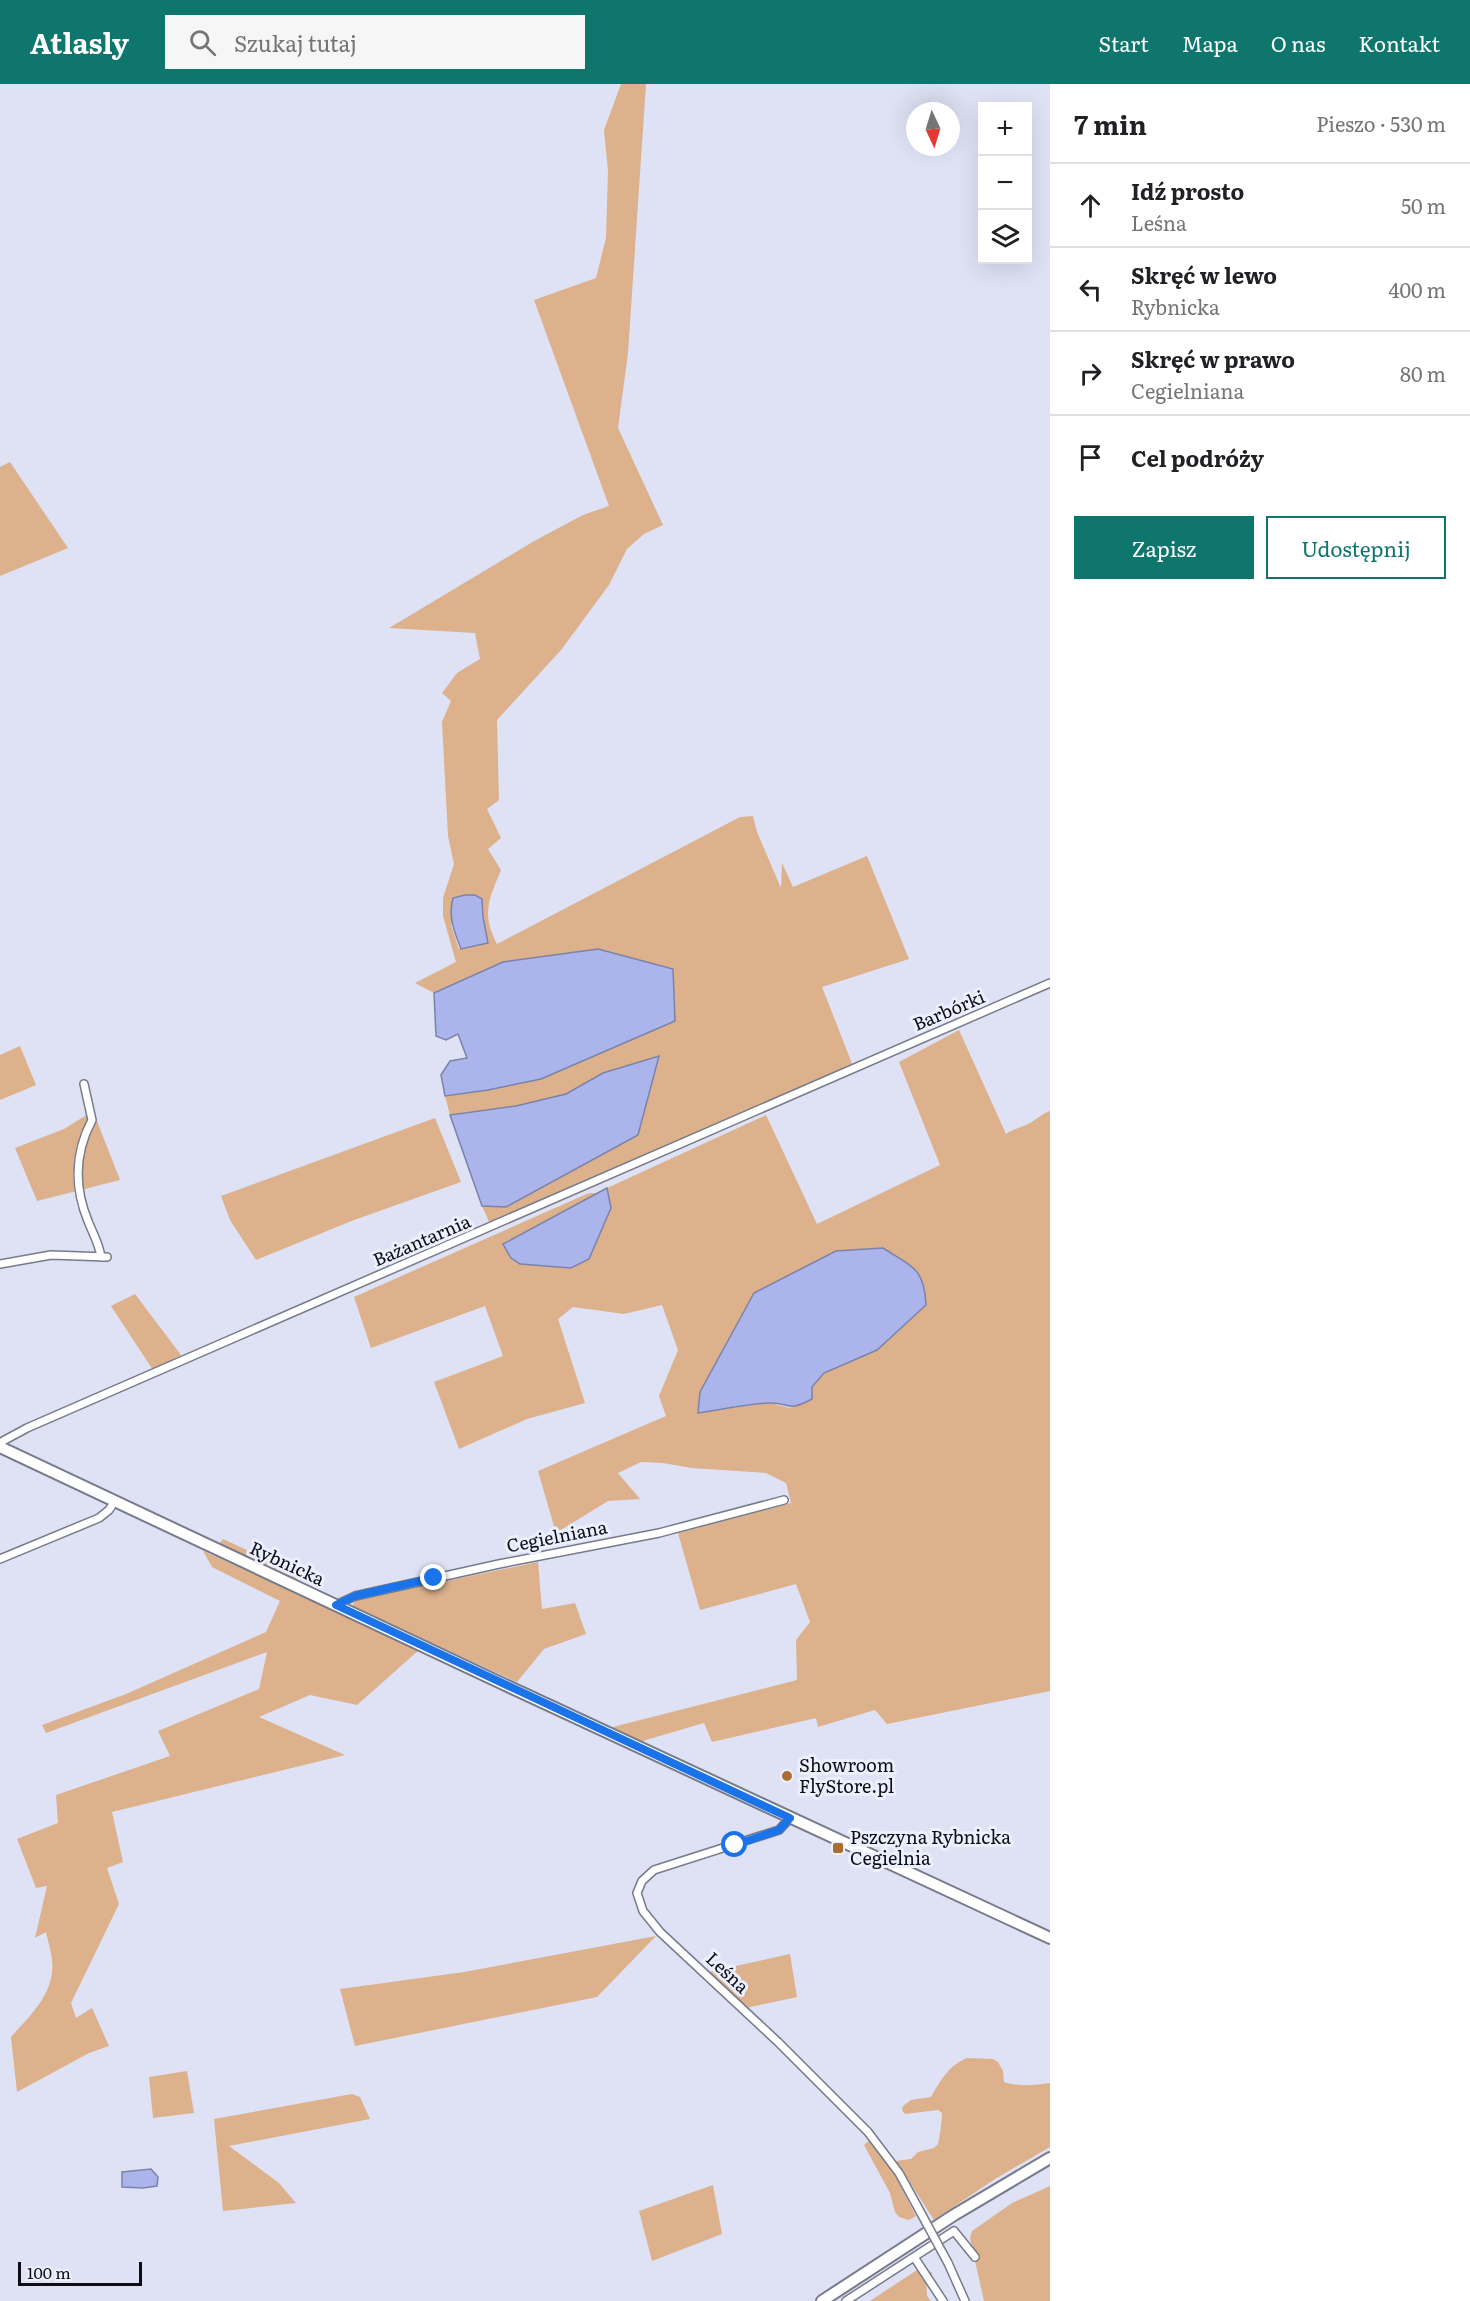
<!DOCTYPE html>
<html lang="pl">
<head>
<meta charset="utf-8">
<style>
	:root { --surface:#fff; --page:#f6f6f6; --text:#202124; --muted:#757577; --line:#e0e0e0; --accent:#0f766e }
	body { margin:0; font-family:Literata,serif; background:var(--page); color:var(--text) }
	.controls { position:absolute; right:18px; top:18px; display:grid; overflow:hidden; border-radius:0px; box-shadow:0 6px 24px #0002 }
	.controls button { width:54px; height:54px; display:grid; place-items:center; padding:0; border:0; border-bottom:2px solid var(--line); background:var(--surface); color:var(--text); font:30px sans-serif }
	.compass { position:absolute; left:906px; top:18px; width:54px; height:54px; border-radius:50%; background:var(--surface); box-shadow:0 6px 24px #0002; rotate:176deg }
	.scale { position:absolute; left:18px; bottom:15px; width:124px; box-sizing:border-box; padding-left:6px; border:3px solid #0c0e13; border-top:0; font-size:16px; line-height:21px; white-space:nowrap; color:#0c0e13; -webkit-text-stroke:4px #ecf0fe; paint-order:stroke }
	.stop { position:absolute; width:18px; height:18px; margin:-14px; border:4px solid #1a73e8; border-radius:50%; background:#fff }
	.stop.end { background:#1a73e8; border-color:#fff; box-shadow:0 2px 6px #0008 }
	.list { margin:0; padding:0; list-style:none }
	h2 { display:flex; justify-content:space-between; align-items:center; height:78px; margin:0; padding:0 24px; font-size:26px }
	h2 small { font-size:20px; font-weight:400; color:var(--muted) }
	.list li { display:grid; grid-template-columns:39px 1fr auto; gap:18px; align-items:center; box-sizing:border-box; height:84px; padding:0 24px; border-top:2px solid var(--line) }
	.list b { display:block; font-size:22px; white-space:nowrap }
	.list p { margin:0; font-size:20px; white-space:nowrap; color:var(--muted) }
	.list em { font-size:20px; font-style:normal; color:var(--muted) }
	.actions { display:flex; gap:12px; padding:18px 24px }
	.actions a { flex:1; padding:14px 0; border:2px solid var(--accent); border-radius:0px; text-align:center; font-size:21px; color:var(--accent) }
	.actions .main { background:var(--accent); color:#fff }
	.icon { flex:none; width:33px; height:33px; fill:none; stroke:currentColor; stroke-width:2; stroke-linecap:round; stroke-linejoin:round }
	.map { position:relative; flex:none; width:1050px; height:2217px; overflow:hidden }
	header { display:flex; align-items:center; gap:36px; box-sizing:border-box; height:84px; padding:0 30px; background:var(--accent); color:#fff }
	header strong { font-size:28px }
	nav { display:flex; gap:33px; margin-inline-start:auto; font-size:21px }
	.search { width:420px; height:54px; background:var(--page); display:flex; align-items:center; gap:15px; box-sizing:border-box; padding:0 21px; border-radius:0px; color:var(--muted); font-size:22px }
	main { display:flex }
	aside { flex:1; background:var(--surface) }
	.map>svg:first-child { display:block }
	.green { fill:#dcb18c; fill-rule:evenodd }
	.water { fill:#abb5eb; stroke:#7b83aa; stroke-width:1.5 }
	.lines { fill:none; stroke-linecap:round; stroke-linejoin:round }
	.minor-casing { stroke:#767a8a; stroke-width:10 }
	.secondary-casing { stroke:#767a8a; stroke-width:14 }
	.minor { stroke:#fff; stroke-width:7 }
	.secondary { stroke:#fff; stroke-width:10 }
	.minor-bridge-casing { stroke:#767a8a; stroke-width:10; stroke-linecap:butt }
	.minor-bridge { stroke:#fff; stroke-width:7 }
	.route { stroke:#1a73e8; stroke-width:8 }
	.poi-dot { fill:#aa6e31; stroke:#ecf0fe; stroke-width:2 }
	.labels { text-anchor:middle; stroke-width:6; stroke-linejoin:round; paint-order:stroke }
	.street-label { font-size:18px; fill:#0c0e13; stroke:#ecf0fe }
	.poi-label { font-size:18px; fill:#0c0e13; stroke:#ecf0fe; text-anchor:start }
</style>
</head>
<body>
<header>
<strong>Atlasly</strong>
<div class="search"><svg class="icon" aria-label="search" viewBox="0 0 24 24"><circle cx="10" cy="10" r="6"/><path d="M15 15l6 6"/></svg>Szukaj tutaj</div>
<nav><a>Start</a><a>Mapa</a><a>O nas</a><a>Kontakt</a></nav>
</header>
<main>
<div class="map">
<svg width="1050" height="2217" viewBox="0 0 1050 2217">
	<rect width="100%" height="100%" fill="#dee2f4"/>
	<!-- green -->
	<path class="green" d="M621,0H646L628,269L618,344L663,441L644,450L627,465L609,501L561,566L497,636L499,716L487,725L501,754L488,765L501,786C489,815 481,830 497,860L740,733L753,732L757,748L781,804L782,779L793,803L867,772L909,875L822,903L853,982L490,1140L482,1122L506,1123L638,1051L603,989L566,1010L516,1022L450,1031L445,1012L488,1006L620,959L675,937L598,865L503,878L434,909L415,899L456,878L443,832V814L454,780L448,752L442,638L451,617L442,609L457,589L480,575L475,549L389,544L536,456L583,431L609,422L534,216L596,194L606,154L608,87L604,46ZM482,815L483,833L488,859L459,865L451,841Z
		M10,378L68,464L0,492V383Z
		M959,946L1006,1050C1013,1045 1020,1044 1028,1040C1036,1036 1041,1030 1050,1027V1607L887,1640L875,1626L818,1643L816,1634L712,1658L704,1639L639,1658L609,1644L797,1596L796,1556L810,1538L796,1500L700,1526L678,1449L791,1419L786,1399L766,1389L692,1384L663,1379L641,1378L618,1389L640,1415L608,1417L556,1449L538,1387L666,1332L659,1312L678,1266L662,1221L624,1230L573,1223L558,1235L585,1319L527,1335L459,1365L434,1298L503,1272L485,1222L371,1264L354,1213L589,1109H598L503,1160L611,1124L607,1104L766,1031L817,1140L940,1081L899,978ZM877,1266L824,1289L790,1324L770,1319L698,1328Z
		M20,962L36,1001L0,1016V971Z
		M93,1027L120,1096L37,1117L15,1064L64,1045Z
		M435,1034L461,1098L354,1136L256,1176L230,1136L221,1112Z
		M135,1210L181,1271L153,1286L111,1222Z
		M223,1455L294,1488L298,1498L218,1461Z
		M203,1467L333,1525L419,1566L357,1621L310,1611L259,1633L345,1671L112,1728L123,1778L107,1784L119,1820L71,1919L76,1934L92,1924L109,1962L89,1969L17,2008L11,1953C30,1932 56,1908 52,1876C51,1867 48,1857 46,1848L35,1854L47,1802L36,1804L17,1755L58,1739L56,1711L170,1672L158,1647L259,1605L267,1568L46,1649L42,1641L126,1610L266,1548L280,1517L212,1483Z
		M538,1478L542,1525L575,1519L586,1550L544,1565L517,1598L352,1523L355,1516Z
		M656,1852L597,1913L355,1962L340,1905L464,1888Z
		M790,1870L797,1913L746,1924L709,1888Z
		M967,1974L993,1975L998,1978L1003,1987L1004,1998C1019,2003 1035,2001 1050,1999V2063L995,2095L934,2136L896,2077L911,2075L918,2068L934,2064L938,2060C940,2053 942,2036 942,2029L938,2026L905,2030L902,2026L903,2022L911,2016L931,2013C941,1996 948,1982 967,1974Z
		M187,1987L194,2029L153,2034L149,1993Z
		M352,2010L360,2013L370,2035L229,2062L279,2099L296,2119L223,2127L214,2035Z
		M870,2056L894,2089L916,2132L909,2136L899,2133L895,2128L890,2109L864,2061Z
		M713,2101L722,2150L652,2177L639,2127Z
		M1050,2102V2217H984L970,2154L972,2147L1012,2119Z
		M920,2184L933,2189L926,2193L927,2212L931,2217H870Z"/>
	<!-- water -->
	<path class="water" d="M465,811H475L482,815L483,833L488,859L461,865C454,847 448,833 453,814Z
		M598,865L673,885L675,937L541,995L488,1006L445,1012L441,991L450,977L467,974L458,950L446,956L436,952L434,909L503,878Z
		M659,972L638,1051L506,1123L482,1122L450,1031L516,1022L566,1010L603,989Z
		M607,1104L611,1124L589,1175L571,1184L520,1180L511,1174L503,1160Z
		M883,1164C912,1183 924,1183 926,1221L877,1266L824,1289L812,1303V1315C786,1329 791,1318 768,1319C745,1320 721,1326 698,1329L700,1308L754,1209L836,1167Z
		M151,2085L158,2093L157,2102L143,2104L122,2103V2088Z"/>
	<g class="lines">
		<defs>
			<path id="minor" d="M84,1000L92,1036C75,1068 74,1103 88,1137C93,1150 99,1159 101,1173
				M0,1180L51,1171L107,1173
				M0,1362L3,1357L27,1344L1050,899
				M0,1475L99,1434L109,1426L115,1417
				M336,1521L355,1512L499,1480L659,1449L784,1416
				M790,1734L779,1746L654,1786L642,1797L637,1809L643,1827L660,1848L778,1958L868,2048L899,2089L916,2120
				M914,2173L943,2217
				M948,2179L965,2217
				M846,2217L954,2147L975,2173"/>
			<path id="secondary" d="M0,1363L501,1599L1050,1854
				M822,2217L954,2131L1050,2074"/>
		</defs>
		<!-- minor casing -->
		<use href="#minor" class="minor-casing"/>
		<!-- secondary casing -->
		<use href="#secondary" class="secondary-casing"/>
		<!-- minor -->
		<use href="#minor" class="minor"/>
		<!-- secondary -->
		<use href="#secondary" class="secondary"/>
		<defs>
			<path id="minor-bridge" d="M916,2120L948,2179"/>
		</defs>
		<!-- minor-bridge casing -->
		<use href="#minor-bridge" class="minor-bridge-casing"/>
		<!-- minor-bridge -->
		<use href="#minor-bridge" class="minor-bridge"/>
	</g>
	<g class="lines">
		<!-- route -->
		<path class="route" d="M434,1494L355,1512L336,1521L790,1734L779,1746L735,1761"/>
	</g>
	<!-- markers -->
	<g class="poi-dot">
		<circle cx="787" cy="1692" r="6"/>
		<rect x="832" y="1758" width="12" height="12" rx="3"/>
	</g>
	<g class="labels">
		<!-- street labels -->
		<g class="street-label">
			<text transform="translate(949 927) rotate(-23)" y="6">Barbórki</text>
			<text transform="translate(422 1157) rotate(-23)" y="6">Bażantarnia</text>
			<text transform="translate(557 1453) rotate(-11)" y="6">Cegielniana</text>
			<text transform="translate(287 1480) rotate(25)" y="6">Rybnicka</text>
			<text transform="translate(727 1889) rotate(43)" y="6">Leśna</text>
		</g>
		<!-- poi labels -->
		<g class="poi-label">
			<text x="799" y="1688">Showroom<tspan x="799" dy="21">FlyStore.pl</tspan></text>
			<text x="850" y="1760">Pszczyna Rybnicka<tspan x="850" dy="21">Cegielnia</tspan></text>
		</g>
	</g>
</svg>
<div class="controls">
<button>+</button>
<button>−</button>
<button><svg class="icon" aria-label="layers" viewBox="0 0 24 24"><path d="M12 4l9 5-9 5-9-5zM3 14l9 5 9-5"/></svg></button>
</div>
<svg class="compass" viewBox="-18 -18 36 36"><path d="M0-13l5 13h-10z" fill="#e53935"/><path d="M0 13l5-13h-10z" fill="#757577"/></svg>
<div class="scale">100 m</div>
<div class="stop" style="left:735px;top:1761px"></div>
<div class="stop end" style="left:434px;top:1494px"></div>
</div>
<aside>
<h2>7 min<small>Pieszo · 530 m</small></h2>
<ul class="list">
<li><svg class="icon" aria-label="ahead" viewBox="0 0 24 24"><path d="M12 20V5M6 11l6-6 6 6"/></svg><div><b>Idź prosto</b><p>Leśna</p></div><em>50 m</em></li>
<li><svg class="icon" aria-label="left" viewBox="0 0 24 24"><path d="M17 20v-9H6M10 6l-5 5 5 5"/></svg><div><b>Skręć w lewo</b><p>Rybnicka</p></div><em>400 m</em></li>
<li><svg class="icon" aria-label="right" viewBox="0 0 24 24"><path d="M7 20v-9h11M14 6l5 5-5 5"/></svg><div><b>Skręć w prawo</b><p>Cegielniana</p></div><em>80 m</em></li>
<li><svg class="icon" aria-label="arrive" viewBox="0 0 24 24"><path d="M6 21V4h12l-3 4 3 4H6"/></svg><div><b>Cel podróży</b></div></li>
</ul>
<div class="actions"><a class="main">Zapisz</a><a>Udostępnij</a></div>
</aside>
</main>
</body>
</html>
